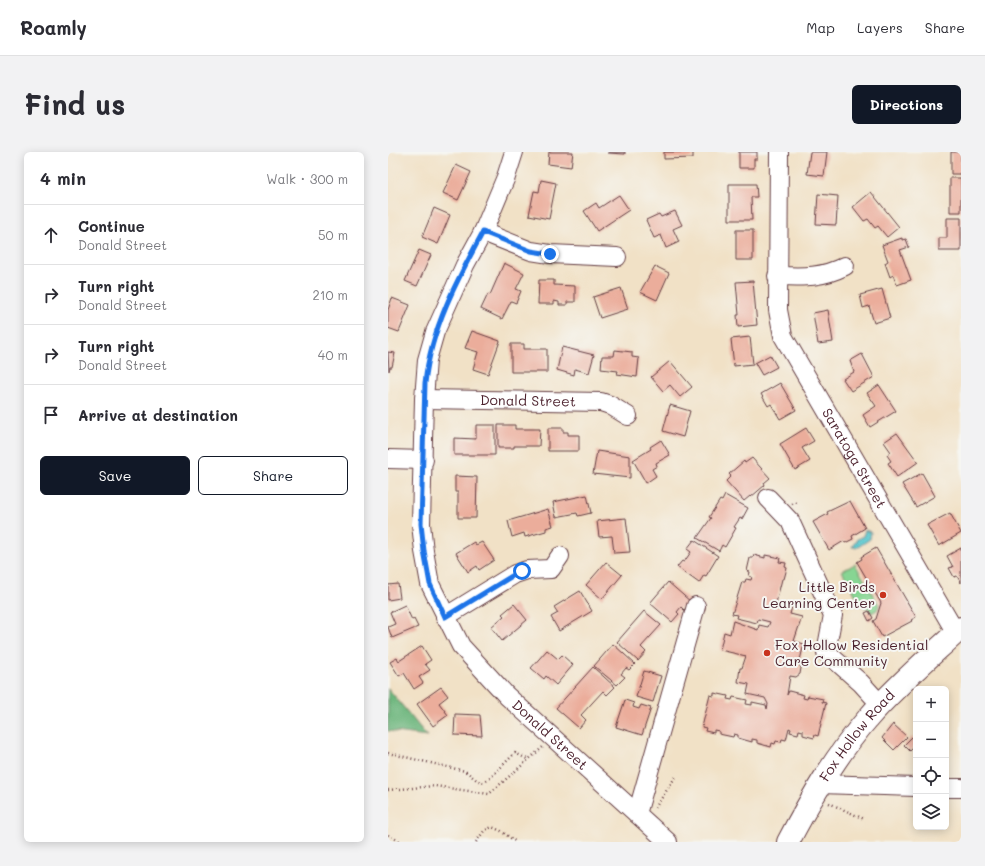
<!DOCTYPE html>
<html lang="en">
<head>
<meta charset="utf-8">
<style>
	:root { --surface:#fff; --page:#f2f2f3; --text:#2b2b33; --muted:#7c7c81; --line:#e1e1e2; --accent:#111827 }
	body { margin:0; font-family:Mali,sans-serif; background:var(--page); color:var(--text) }
	.controls { position:absolute; right:12px; bottom:12px; display:grid; overflow:hidden; border-radius:6px; box-shadow:0 2px 10px #0003 }
	.controls button { width:36px; height:36px; display:grid; place-items:center; padding:0; border:0; border-bottom:1px solid var(--line); background:var(--surface); color:var(--text); font:20px sans-serif }
	.stop { position:absolute; width:12px; height:12px; margin:-9px; border:3px solid #1a73e8; border-radius:50%; background:#fff }
	.stop.end { background:#1a73e8; border-color:#fff; box-shadow:0 1px 4px #0008 }
	.list { margin:0; padding:0; list-style:none }
	h2 { display:flex; justify-content:space-between; align-items:center; height:52px; margin:0; padding:0 16px; font-size:17px }
	h2 small { font-size:13px; font-weight:400; color:var(--muted) }
	.list li { display:grid; grid-template-columns:26px 1fr auto; gap:12px; align-items:center; box-sizing:border-box; height:60px; padding:0 16px; border-top:1px solid var(--line) }
	.list b { display:block; font-size:15px; white-space:nowrap }
	.list p { margin:0; font-size:13px; white-space:nowrap; color:var(--muted) }
	.list em { font-size:13px; font-style:normal; color:var(--muted) }
	.actions { display:flex; gap:8px; padding:12px 16px }
	.actions a { flex:1; padding:9px 0; border:1px solid var(--accent); border-radius:6px; text-align:center; font-size:14px; color:var(--accent) }
	.actions .main { background:var(--accent); color:#fff }
	.icon { flex:none; width:22px; height:22px; fill:none; stroke:currentColor; stroke-width:2; stroke-linecap:round; stroke-linejoin:round }
	.map { position:relative; flex:none; width:573px; height:690px; overflow:hidden; border-radius:6px }
	header { display:flex; align-items:center; gap:24px; box-sizing:border-box; height:56px; padding:0 20px; background:var(--surface); border-bottom:1px solid var(--line) }
	header strong { font-size:19px }
	nav { display:flex; gap:22px; margin-inline-start:auto; font-size:14px }
	.intro { display:flex; align-items:center; justify-content:space-between; box-sizing:border-box; height:96px; padding:0 24px }
	h1 { margin:0; font-size:28px }
	.button { padding:10px 18px; border-radius:6px; background:var(--accent); color:#fff; font-size:14px; font-weight:700 }
	main { display:flex; gap:24px; padding:0 24px }
	aside { flex:1; background:var(--surface); border-radius:6px; box-shadow:0 2px 10px #0003 }
	.map>svg:first-child { display:block }
	.green { fill:#87d593; stroke:#687a5f }
	.forest { fill:#6db67d; stroke:#5c6a54 }
	.water { fill:#5ac7ce; stroke:#52737c }
	.building { fill:#ebad9b }
	.lines { fill:none; stroke-linecap:round; stroke-linejoin:round }
	.minor-casing { stroke:#633c42; stroke-width:20 }
	.major-casing { stroke:#633c42; stroke-width:24 }
	.path { stroke:#633c42; stroke-width:2.5; stroke-dasharray:1 3; stroke-linecap:butt }
	.minor { stroke:#fff; stroke-width:18 }
	.major { stroke:#fff; stroke-width:22 }
	.route { stroke:#1a73e8; stroke-width:5 }
	.poi-dot { fill:#c8321e; stroke:#f6f6f2; stroke-width:1.5 }
	.labels { text-anchor:middle; stroke-width:4; stroke-linejoin:round; paint-order:stroke }
	.street-label { font-size:14px; fill:#4a1f2b; stroke:#f6f6f2 }
	.poi-label { font-size:14px; fill:#4a1f2b; stroke:#f6f6f2; text-anchor:end }
</style>
</head>
<body>
<header>
<strong>Roamly</strong>
<nav><a>Map</a><a>Layers</a><a>Share</a></nav>
</header>
<div class="intro"><h1>Find us</h1><a class="button">Directions</a></div>
<main>
<aside>
<h2>4 min<small>Walk · 300 m</small></h2>
<ul class="list">
<li><svg class="icon" aria-label="ahead" viewBox="0 0 24 24"><path d="M12 20V5M6 11l6-6 6 6"/></svg><div><b>Continue</b><p>Donald Street</p></div><em>50 m</em></li>
<li><svg class="icon" aria-label="right" viewBox="0 0 24 24"><path d="M7 20v-9h11M14 6l5 5-5 5"/></svg><div><b>Turn right</b><p>Donald Street</p></div><em>210 m</em></li>
<li><svg class="icon" aria-label="right" viewBox="0 0 24 24"><path d="M7 20v-9h11M14 6l5 5-5 5"/></svg><div><b>Turn right</b><p>Donald Street</p></div><em>40 m</em></li>
<li><svg class="icon" aria-label="arrive" viewBox="0 0 24 24"><path d="M6 21V4h12l-3 4 3 4H6"/></svg><div><b>Arrive at destination</b></div></li>
</ul>
<div class="actions"><a class="main">Save</a><a>Share</a></div>
</aside>
<div class="map">
<svg width="573" height="690" viewBox="0 0 573 690">
	<rect width="100%" height="100%" fill="#f6f6f2"/>
	<filter id="ink" filterUnits="userSpaceOnUse"><feTurbulence type="fractalNoise" baseFrequency=".025" numOctaves="2"/><feDisplacementMap in="SourceGraphic" scale="8" xChannelSelector="R" yChannelSelector="G"/><feConvolveMatrix kernelMatrix="1 2 1 2 8 2 1 2 1" color-interpolation-filters="sRGB"/></filter>
	<filter id="wash" filterUnits="userSpaceOnUse"><feTurbulence type="fractalNoise" baseFrequency=".012" numOctaves="4" result="noise"/><feDisplacementMap in="SourceGraphic" scale="16" xChannelSelector="R" yChannelSelector="G"/><feGaussianBlur stdDeviation="0.9" result="paint"/><feColorMatrix in="noise" values="0 0 0 0 0 0 0 0 0 0 0 0 0 0 0 0 0 1.4 0 .05"/><feComposite in="paint" operator="in"/></filter>
	<g filter="url(#wash)">
		<rect width="100%" height="100%" fill="#f1e1c6"/>
		<!-- green -->
		<path class="green" d="M467,412L491,453L489,458L483,461L481,457L473,453L454,419Z"/>
		<!-- forest -->
		<path class="forest" d="M0,536L39,584L0,579Z"/>
		<!-- water -->
		<path class="water" d="M477,378L483,380L482,387L470,395H464L469,387L475,384Z"/>
		<g id="blocks">
			<!-- building -->
			<path class="building" d="M161,0H185L183,15L160,12Z
				M220,0H237V2L220,1Z
				M276,0H305V6L276,7Z
				M351,0H369V7H366V16H351Z
				M422,0H439L436,24L419,22Z
				M563,0H573V22H563Z
				M68,13L83,20L70,48L55,41Z
				M562,26H573V60H562Z
				M153,28L168,31L161,67L141,63L146,39L151,40Z
				M341,32H368L369,45H363L364,68H341Z
				M483,40L511,75L499,85L490,74L487,76L480,67L476,69L465,55Z
				M430,42L450,44L448,73L428,72Z
				M231,43L241,58L209,79L196,59L208,51L211,56Z
				M46,56L62,63L50,92L34,85Z
				M287,59L294,73L285,77L291,90L278,96L273,83L266,86L258,68L271,62L273,65Z
				M559,66H573V99H551V86H559Z
				M348,78H365V108H348Z
				M514,86V88L518,87L521,95L512,98L523,128L509,133L505,123L502,125L497,111L500,109L494,93Z
				M31,98L43,103L29,134L17,129Z
				M116,111L136,121L128,137L133,139L128,151L123,149L114,167L93,157L100,142L102,143Z
				M267,114L281,121L269,148L252,140Z
				M151,128H166V133L187,134V150H179V153H171V150L166,149V152H150Z
				M365,129L369,173L350,175L349,163H351L348,130Z
				M233,136L240,157L212,166L205,145Z
				M494,137L502,166L486,171L481,154L475,156L472,143Z
				M4,146L22,153L11,180L0,176V158Z
				M440,158L445,190L430,192L425,161Z
				M84,179L112,189L100,222L85,217L90,200L77,196Z
				M362,185L365,212L346,214L343,187Z
				M123,192H136V197H159V220H123Z
				M174,195L206,203L201,221L187,217L186,223L169,218Z
				M227,198L244,200V205L251,206L249,225L229,222L230,219L213,217L214,204H226Z
				M0,200L7,201L4,215H2L1,219Z
				M474,202L486,225L463,239L455,227L466,220L462,209Z
				M382,203L389,215L374,223L367,211Z
				M282,209L304,235L292,245L282,233L275,239L263,225Z
				M392,231L408,258L392,267L383,252L380,254L373,242Z
				M491,233L508,259L482,275L475,263L488,254L479,241Z
				M282,253L302,259L295,285L275,279Z
				M88,273H107V303H66V286L88,287Z
				M110,273H127V277H152L151,294H126V296H110Z
				M160,276H175V280H180V283H191V299H160Z
				M418,276L426,289L414,296L422,309L407,318L392,292Z
				M509,281L530,310L509,325L500,311L503,309L499,303L503,300L496,290Z
				M273,288L282,303L268,311L269,314L264,317L268,324L258,331L245,308L263,297L262,295Z
				M209,299L242,304V326L205,322Z
				M364,306L382,326L376,331L377,333L363,345L362,344L356,349L338,329L343,324L341,322L356,309L357,311Z
				M534,321L547,344L528,355L514,332Z
				M67,324L89,325L88,366H70V340H67Z
				M199,343L203,361L190,364L189,361L168,365L165,350Z
				M337,343L360,356L354,367L352,366L346,375L348,376L337,395L334,393L331,399L309,386L323,366L321,365L332,348L334,349Z
				M462,349L477,376L464,384L465,387L457,391L456,389L441,398L425,370L440,362L439,360Z
				M160,357L165,374L158,376V379L137,385L136,381L124,385L120,369Z
				M562,361L573,381L551,394L539,373Z
				M238,366L242,400L226,401L224,384L211,385L209,369Z
				M306,388L330,404L318,424L316,423L311,431L289,415L294,409L296,410L303,400L299,397Z
				M86,390L88,393L94,390L106,408L91,418L89,414L80,420L68,401Z
				M488,396L528,465L523,468L524,469L494,485L485,469L488,467L493,451L469,410L474,407L473,405Z
				M573,396V431L569,424L566,425L561,416L565,415L559,404Z
				M366,403L377,406V403L392,406L391,410L398,411L397,415L399,416L396,427H394L388,451L404,455L402,462L414,465L406,489L416,492L411,512L413,516L412,522L408,525L402,524L399,543L401,539L416,543L415,546L419,547L420,544L435,547L434,550L438,551L430,584L427,583L426,586L415,583V579L411,578L410,582L402,580L403,577L401,576L398,588L394,587L393,590L388,589L387,592L384,591L383,595L369,591V588L364,587V590L350,586V583L346,582L345,585L331,582V579L326,578V581L317,579L318,576L314,575L322,543L326,544V541L340,544L339,547L344,548L345,545L359,548L358,552L364,553V550L378,553L379,557L380,552L377,546L359,542L361,532L350,530L352,516H354L358,504L332,498L336,480L342,482L345,469L370,478L371,473L380,475L382,470L370,467L369,471L348,466L349,463L344,462L354,430H357L358,427L363,428L364,425L361,424L362,420L359,419L362,406H365Z
				M218,410L234,423L214,447L198,433Z
				M280,430L303,450L296,458L293,455L289,460L291,462L284,470L262,451Z
				M10,432L12,446L0,448V433Z
				M192,439L204,459L171,479L163,465L170,461L166,455Z
				M126,452L139,468L114,489L103,475L116,464L114,462Z
				M17,453L24,468L26,467L30,475L4,486L0,475L7,472L2,460Z
				M256,459L273,473L253,495L258,500L250,509L229,490Z
				M481,459L485,466L481,469L477,461Z
				M225,492L247,512L241,518L238,516L233,522L237,525L229,533L206,514Z
				M34,494L43,508L37,512L42,518L31,525L35,531L26,537L16,521L11,524L2,510L9,506L11,509Z
				M159,498L170,507L174,503L185,513L168,533L158,524L156,527L143,516Z
				M205,515L227,535L219,543L215,539L193,563L198,568L191,576L168,556Z
				M256,519L273,524L265,550L248,545Z
				M53,535L60,544L51,551L60,563L45,574L29,552Z
				M237,548L246,551L245,555L251,557L253,553L263,556L254,583L228,575Z
				M67,562L92,563L94,584L66,583Z
				M505,572L519,585L506,598L494,586Z
				M524,585L528,590V593L522,599L516,593Z"/>
		</g>
	</g>
	<g filter="url(#ink)">
		<use href="#blocks" fill-opacity="0" stroke="#633c42" stroke-width="1"/>
		<g class="lines">
			<defs>
				<g id="minor">
					<path id="s1" d="M126,0L118,25L95,80L77,113L47,180L39,208L36,247L33,372L36,399L42,432L73,494L119,544L280,690"/>
					<path id="s2" d="M391,0L390,158L395,184L568,481"/>
					<path d="M95,80L143,99L162,102L229,105"/>
					<path d="M389,124C416,125 433,126 457,114"/>
					<path id="s3" d="M36,247L213,250L222,253L240,264"/>
					<path d="M0,307L36,308"/>
					<path d="M380,346L402,369L445,463L438,500L473,531L493,553"/>
					<path d="M57,465L127,422L139,418L163,417L172,404"/>
					<path d="M432,632L528,635"/>
					<path d="M558,636H573"/>
					<path d="M249,662L308,454"/>
				</g>
				<g id="major">
					<path id="s4" d="M400,690C423,646 448,603 481,565C509,533 542,505 573,476"/>
				</g>
			</defs>
			<!-- minor casing -->
			<use href="#minor" class="minor-casing"/>
			<!-- major casing -->
			<use href="#major" class="major-casing"/>
			<!-- path -->
			<path class="path" d="M404,352L410,350
				M0,601L77,619L90,629L95,630L100,628L127,601L141,608
				M0,638L47,634L101,642L155,595
				M441,651L476,667
				M267,656L288,624
				M0,683L13,690
				M88,690L96,679L104,675L113,679L128,690"/>
			<!-- minor -->
			<use href="#minor" class="minor"/>
			<!-- major -->
			<use href="#major" class="major"/>
		</g>
	</g>
	<g class="lines" filter="url(#ink)">
		<!-- route -->
		<path class="route" d="M134,419L124,424L57,465L42,432L36,399L33,372L37,231C43,176 69,128 95,80L143,99L162,102"/>
	</g>
	<!-- markers -->
	<g class="poi-dot">
		<circle cx="495" cy="443" r="4"/>
		<circle cx="379" cy="501" r="4"/>
	</g>
	<g class="labels">
		<!-- street labels -->
		<g class="street-label">
			<text dy="5" stroke="none"><textPath href="#s3" startOffset="104">Donald Street</textPath></text>
			<text dy="5" stroke="none"><textPath href="#s2" startOffset="326">Saratoga Street</textPath></text>
			<text dy="5" stroke="none"><textPath href="#s1" startOffset="646">Donald Street</textPath></text>
			<text dy="5" stroke="none"><textPath href="#s4" startOffset="127">Fox Hollow Road</textPath></text>
		</g>
		<!-- poi labels -->
		<g class="poi-label">
			<text x="487" y="440">Little Birds<tspan x="487" dy="16">Learning Center</tspan></text>
			<text x="387" y="498" text-anchor="start">Fox Hollow Residential<tspan x="387" dy="16">Care Community</tspan></text>
		</g>
	</g>
</svg>
<div class="controls">
<button>+</button>
<button>−</button>
<button><svg class="icon" aria-label="locate" viewBox="0 0 24 24"><circle cx="12" cy="12" r="6"/><path d="M12 2v4M12 18v4M2 12h4M18 12h4"/></svg></button>
<button><svg class="icon" aria-label="layers" viewBox="0 0 24 24"><path d="M12 4l9 5-9 5-9-5zM3 14l9 5 9-5"/></svg></button>
</div>
<div class="stop" style="left:134px;top:419px"></div>
<div class="stop end" style="left:162px;top:102px"></div>
</div>
</main>
</body>
</html>
